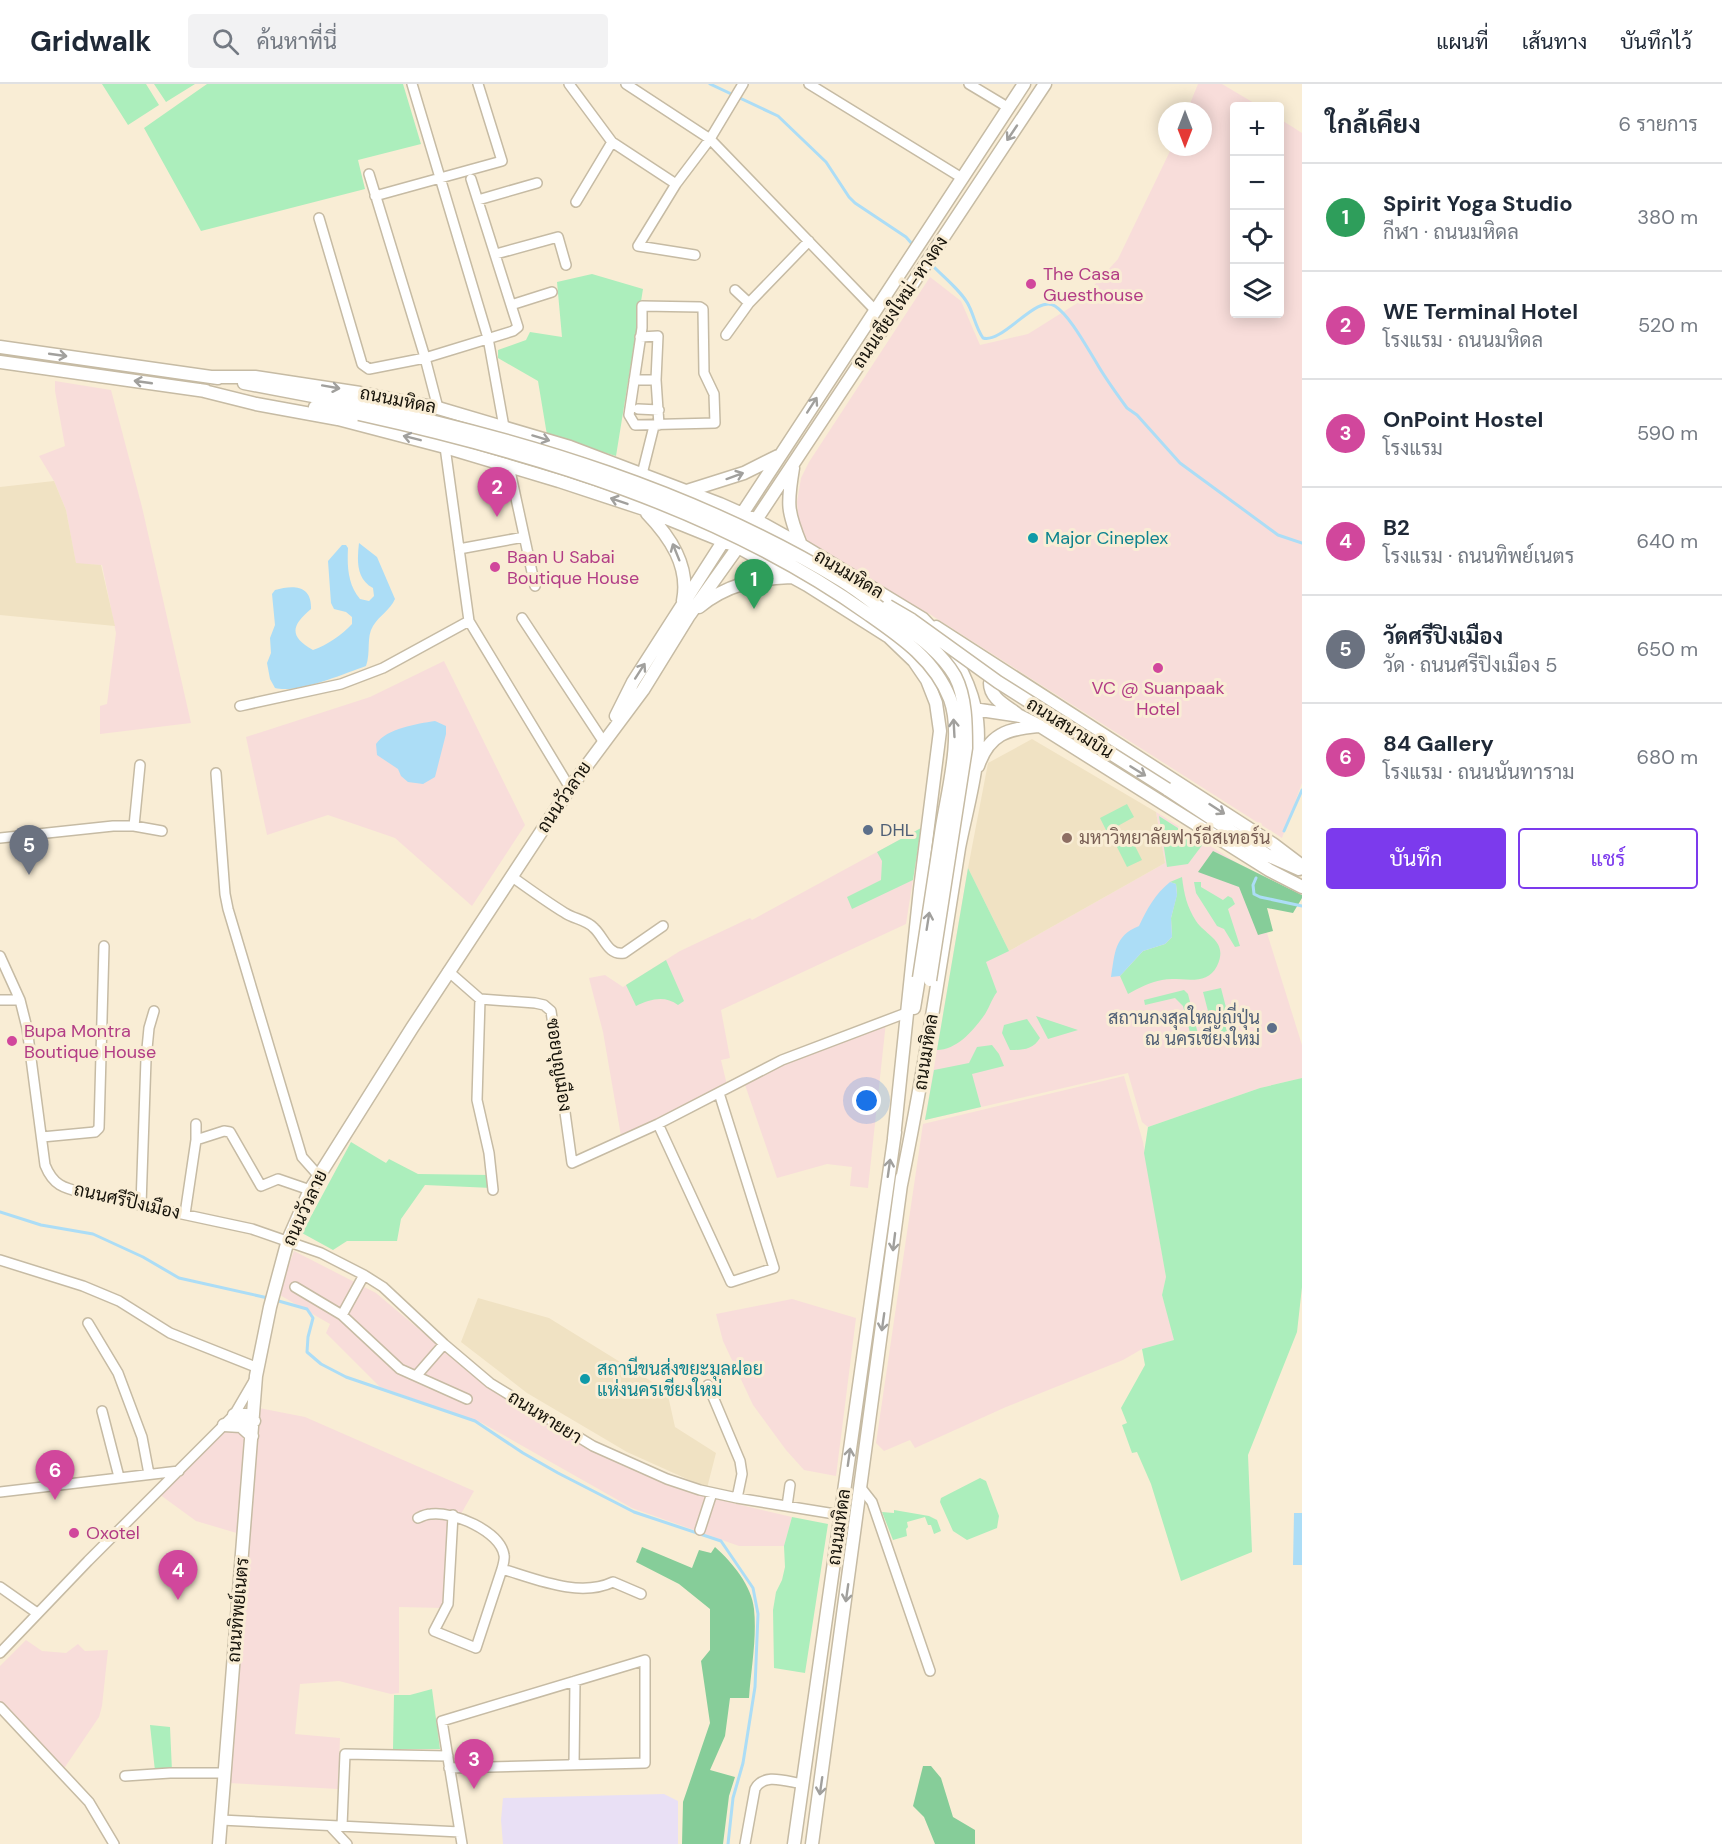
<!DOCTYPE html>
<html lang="th">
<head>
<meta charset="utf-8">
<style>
	:root { --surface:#fff; --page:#f2f2f3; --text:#1f2937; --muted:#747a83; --line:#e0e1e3; --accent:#7c3aed }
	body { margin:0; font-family:"DM Sans",Sarabun,sans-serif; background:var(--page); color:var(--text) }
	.controls { position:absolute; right:18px; top:18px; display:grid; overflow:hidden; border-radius:6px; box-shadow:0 3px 15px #0003 }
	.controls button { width:54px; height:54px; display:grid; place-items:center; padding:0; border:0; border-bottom:2px solid var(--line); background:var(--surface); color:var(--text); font:30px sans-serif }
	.compass { position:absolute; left:1158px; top:18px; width:54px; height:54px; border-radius:50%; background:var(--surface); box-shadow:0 3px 15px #0003; rotate:180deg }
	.you { position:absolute; left:867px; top:1017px; width:21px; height:21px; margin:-15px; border:4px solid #fff; border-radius:50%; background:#1a73e8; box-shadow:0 0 0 9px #1a73e833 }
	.badge { display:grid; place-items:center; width:39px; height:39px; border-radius:50%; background:var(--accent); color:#fff; font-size:20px; font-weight:700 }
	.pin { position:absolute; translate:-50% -50px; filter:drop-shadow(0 2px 3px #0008) }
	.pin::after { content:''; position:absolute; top:32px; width:21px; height:18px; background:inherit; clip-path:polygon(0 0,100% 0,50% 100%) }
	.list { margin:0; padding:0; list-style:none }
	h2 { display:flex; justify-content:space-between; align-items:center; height:78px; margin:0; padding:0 24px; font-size:26px }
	h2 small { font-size:20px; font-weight:400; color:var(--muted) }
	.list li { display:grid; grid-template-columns:39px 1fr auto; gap:18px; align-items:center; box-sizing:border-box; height:108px; padding:0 24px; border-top:2px solid var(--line) }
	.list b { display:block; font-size:22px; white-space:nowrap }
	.list p { margin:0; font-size:20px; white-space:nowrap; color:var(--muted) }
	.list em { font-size:20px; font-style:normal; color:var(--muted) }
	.actions { display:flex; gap:12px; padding:18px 24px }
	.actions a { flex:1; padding:14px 0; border:2px solid var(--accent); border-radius:6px; text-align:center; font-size:21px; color:var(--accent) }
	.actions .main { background:var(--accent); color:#fff }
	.icon { flex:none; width:33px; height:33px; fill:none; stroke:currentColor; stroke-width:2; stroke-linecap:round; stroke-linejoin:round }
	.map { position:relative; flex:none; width:1302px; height:1760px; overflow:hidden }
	header { display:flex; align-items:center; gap:36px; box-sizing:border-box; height:84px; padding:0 30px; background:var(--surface); border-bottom:2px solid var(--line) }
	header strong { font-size:28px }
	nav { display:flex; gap:33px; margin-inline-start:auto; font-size:21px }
	.search { width:420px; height:54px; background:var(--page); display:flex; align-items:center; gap:15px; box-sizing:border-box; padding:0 21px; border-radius:6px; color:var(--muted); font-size:22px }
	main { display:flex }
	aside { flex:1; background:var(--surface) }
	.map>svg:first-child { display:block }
	.commercial { fill:#f8ddda }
	.built { fill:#f0e2c3 }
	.medical { fill:#e9e0f5 }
	.green { fill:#aceebc }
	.forest { fill:#86cd99 }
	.water { fill:#acddf6 }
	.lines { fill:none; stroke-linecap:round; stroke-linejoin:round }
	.stream { stroke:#acddf6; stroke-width:3 }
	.minor-casing { stroke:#c6bba4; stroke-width:12 }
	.major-casing { stroke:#c6bba4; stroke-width:15 }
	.minor { stroke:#fff; stroke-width:9 }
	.major { stroke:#fff; stroke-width:12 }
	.major-bridge-casing { stroke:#c6bba4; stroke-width:15; stroke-linecap:butt }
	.major-bridge { stroke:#fff; stroke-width:12 }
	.oneway { stroke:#a1a09d }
	.hotel-dot { fill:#d1479c; stroke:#f9edd5; stroke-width:2 }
	.culture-dot { fill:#0f9aa8; stroke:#f9edd5; stroke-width:2 }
	.service-dot { fill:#5c6f8a; stroke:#f9edd5; stroke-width:2 }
	.education-dot { fill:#8d6e63; stroke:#f9edd5; stroke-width:2 }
	.labels { text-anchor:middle; stroke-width:6; stroke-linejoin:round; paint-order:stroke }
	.hotel-label { font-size:18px; fill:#b23c85; stroke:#f9edd5; text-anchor:start }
	.street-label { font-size:18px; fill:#151209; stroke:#f9edd5 }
	.culture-label { font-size:18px; fill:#0d838f; stroke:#f9edd5; text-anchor:start }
	.service-label { font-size:18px; fill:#4e5e75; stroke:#f9edd5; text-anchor:start }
	.education-label { font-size:18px; fill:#785e54; stroke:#f9edd5; text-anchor:start }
</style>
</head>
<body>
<header>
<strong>Gridwalk</strong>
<div class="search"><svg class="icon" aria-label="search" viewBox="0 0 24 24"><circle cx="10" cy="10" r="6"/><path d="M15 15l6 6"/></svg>ค้นหาที่นี่</div>
<nav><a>แผนที่</a><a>เส้นทาง</a><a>บันทึกไว้</a></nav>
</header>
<main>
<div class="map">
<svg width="1302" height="1760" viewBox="0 0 1302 1760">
	<rect width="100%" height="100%" fill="#f9edd5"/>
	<!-- commercial -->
	<path class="commercial" d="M1198,0H1222L1259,22H1234V230H1280V35L1302,49V699L1282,754L928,529L806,460L799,444L797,418L801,394L809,378L930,193L961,217L980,261L1028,250L1079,218L1118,175L1172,63H1203V27H1187Z
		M55,297L111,306L142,423L191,639L100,650V622L107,620L116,549L102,481L76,480L66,426L54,397L39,372L65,362L55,307Z
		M444,577L525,741L472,822L395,754L328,731L267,751L246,653L370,613Z
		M1156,728L1247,785L1302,961V994L1260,1004L1148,1043L1142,1038L1128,989L925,1036L968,784L1009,867L1165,779Z
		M921,744L906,840L721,926L730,974L721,976L727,1001L621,1052L603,948L589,894L605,891L623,903L680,867L750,834L752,836Z
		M886,938L868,1104L850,1102L852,1083L827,1080L777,1094L744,998L779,980Z
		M1124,992L1143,1058L1166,1193L1162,1211L1175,1256L1142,1265L1123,1276L1006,1323L915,1364L910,1356L884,1367L876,1359L923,1040Z
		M294,1167L376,1209L439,1262L506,1314L590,1366L665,1399L699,1411L792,1433L784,1462H739L632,1424L482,1339L380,1303L326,1249L330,1240L278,1210Z
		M792,1215L856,1234L836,1392L804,1386L786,1366L753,1321L723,1257L716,1230Z
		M259,1324L305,1333L474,1407L461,1430L451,1429L444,1524L399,1523V1609L391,1610L339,1597L300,1600L295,1650L340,1654L338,1705L229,1699Z
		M236,1346L246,1354L240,1450L196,1437L159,1410L224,1347Z
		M26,1556L42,1567L66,1569L78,1560L85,1567L108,1566L102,1622L99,1633L63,1686L0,1618V1582Z"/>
	<!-- built -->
	<path class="built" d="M54,397L66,426L76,479L101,481L115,542L0,531V403Z
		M1032,655L1156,728L1165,779L1009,867L968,784L988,679Z
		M478,1214L549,1234L667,1307L675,1343L716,1369L707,1404L627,1368L527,1309L461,1258Z"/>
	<!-- medical -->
	<path class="medical" d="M664,1710L678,1717V1760H503L501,1736L503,1714Z"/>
	<!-- green -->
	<path class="green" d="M102,0H146L159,21L128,41Z
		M154,0H195L166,18Z
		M207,0H403L421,60L358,76L365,105L201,147L144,44Z
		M592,190L643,205L616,372L547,351L538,297L498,274V266L526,256L530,248L562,253L557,198Z
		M1127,720L1134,733L1107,748L1100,734Z
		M1159,732L1203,760L1188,780L1167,783Z
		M921,744L913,796L852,825L847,813L881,796L882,777L877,768Z
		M1127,746L1142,776L1127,783L1112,753Z
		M968,784L1009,867L986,878L997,908C991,916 989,925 983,933C972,948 956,966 937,966Z
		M1182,793C1184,810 1187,823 1196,837C1206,852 1229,857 1217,882C1206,904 1181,892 1162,896C1150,898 1139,904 1128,910L1120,892L1143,867L1165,860L1172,853L1171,834L1177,810L1176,800L1170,798Z
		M1194,798H1201V803L1223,816L1228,812L1232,814L1235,820L1228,825L1240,862L1235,863L1224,845L1217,842L1196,809Z
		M666,876L684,917L678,921C665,911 650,915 636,922L626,901Z
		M1221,904L1232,947L1218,950L1213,946L1203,908Z
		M1184,906L1188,910L1200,958L1193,960L1183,922L1175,914L1145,921L1144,916Z
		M1036,932L1078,946L1048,955Z
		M1027,935L1040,954C1033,966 1022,966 1010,966L1002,949L1004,941Z
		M992,961L999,970L1004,982L972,990L981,1023L925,1036L934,986L969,979L977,963Z
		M1302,994V1203L1297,1248L1248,1371L1252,1468L1181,1497L1151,1400L1137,1368L1132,1369L1122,1341L1127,1339L1121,1324L1145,1281L1142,1265L1174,1256L1162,1211L1166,1193L1144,1069L1148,1043L1260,1004Z
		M351,1058L386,1079L389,1075L418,1090L490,1091L492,1104L425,1101L401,1135L397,1157H347L333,1166L302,1149Z
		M980,1394L986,1397L999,1432L997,1444L967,1456L953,1447L940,1418L941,1414Z
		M894,1426L929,1432L937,1436L941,1447L934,1450L931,1441H928L925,1433L907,1438L908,1443L906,1445L907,1452L893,1456L882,1428L894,1429Z
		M792,1433L828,1440L805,1589L774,1584L773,1526L776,1508L782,1496L785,1483L784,1462Z
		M432,1605L440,1665H393L394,1611H410Z
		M150,1641L170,1643L172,1687H155Z"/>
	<!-- forest -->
	<path class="forest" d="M1213,767L1302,811V814L1293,829L1267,824L1273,847L1258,851L1239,803L1198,788Z
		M642,1463L692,1484L699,1466L711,1469L715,1463C732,1478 752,1502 754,1525C757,1554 751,1585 749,1614H730L725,1652L710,1686L735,1693L729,1712L723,1760H682L683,1718L710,1639L701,1577L710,1566V1525L679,1500L636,1478Z
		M923,1682H931L941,1694L953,1733L975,1746V1760H935L924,1733L913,1722Z"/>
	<!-- water -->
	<path class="water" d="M359,459L377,473L395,515C390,526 379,532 373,542C366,553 371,569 366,582C343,590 297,610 275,604L270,595L267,579L271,569L270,554L275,541L272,510L275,506C292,501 312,500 311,525C292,541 288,552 313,566C327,561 342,551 352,540V533L346,528L334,525L331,519L328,477L342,461H346L348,464C347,483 348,501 360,515L369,517L374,512L373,504C356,495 357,476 359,459Z
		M435,637L446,642V650L435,693L423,700L408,698L401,692L398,685L377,671L376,660C387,644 417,640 435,637Z
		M1170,798L1176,800L1177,811L1171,834L1172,853L1165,860L1143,867L1120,892L1111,893C1115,869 1114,852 1139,842C1147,825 1155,810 1170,798Z
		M1294,1429H1302V1481H1293Z"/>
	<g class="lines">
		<!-- stream -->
		<path class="stream" d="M710,0L778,32L826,78L849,113L855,119L906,153L913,161
			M930,179C942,192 962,207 969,222C974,232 976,244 983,254C1003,260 1037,209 1055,222C1070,232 1086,262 1096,278C1105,294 1116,309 1127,324L1137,331L1180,379L1278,451L1302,459
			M1284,747L1302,706
			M1256,794L1253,801L1254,810L1260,813L1302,822
			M0,1128L41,1141L93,1150L143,1173L179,1194L268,1214
			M275,1216L307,1225L313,1234L308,1253L307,1268L321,1280L346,1293L475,1337L523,1369L558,1389L634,1428L721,1457L753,1504L758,1530L755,1603L743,1679L733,1714L728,1760"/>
		<defs>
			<path id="minor" d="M412,0L488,254L504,343
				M569,0L612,58L676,100
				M626,0L710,55L875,226
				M809,0L962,94
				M969,0L1009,24
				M369,90L424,270L438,324
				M375,112L502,77L478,0
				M478,116L537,99
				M576,118L612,58
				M319,134L362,280L369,285L425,274L513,247L518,243L471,95
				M496,170L558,153L566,181
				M695,171L638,162L676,100L710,55L743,0
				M735,206L749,219
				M511,221L552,208
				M642,222L700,223L703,225L704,289L714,310L715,339L635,341L629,331L642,244Z
				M726,251L749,219L809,157
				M640,253L658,252L656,296L659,341
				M634,296H656
				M638,325L659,326
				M445,363L469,537L570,704
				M509,382L535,502
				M642,390L654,342
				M459,465L524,453
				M522,534L603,657
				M240,622L341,600L383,584L469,537
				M216,689L225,810L228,825L302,1073L318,1091
				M134,742L140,681
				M0,754L113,742H134L162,747
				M511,792C529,805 547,818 565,829C574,835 587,836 594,844C604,853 608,872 624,869L663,842
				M0,872L20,916L27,944L45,1081C53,1101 63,1104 84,1109L252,1145L321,1169L364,1191L383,1203L444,1260L490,1299L593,1362L667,1395L700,1406L737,1414L841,1431
				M448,887L480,915L535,919L544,921L551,927L572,1079L658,1040L782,976L906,929
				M480,915L477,1016L489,1069L493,1106
				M0,916H20
				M658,1040L731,1198L774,1184L719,1009
				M42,1053L95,1048L99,1044L104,862
				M196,1056V1040
				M141,1121L146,975L149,944L154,927
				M185,1130L196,1056L224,1047L230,1048L261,1102L278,1095L310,1106
				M0,1176L83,1202L119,1217L170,1249L258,1284
				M295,1203L342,1231L400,1285L467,1315
				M342,1231L364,1191
				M88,1239L118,1289L142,1353L149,1390
				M417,1291L444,1260
				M708,1301L740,1377L742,1390L737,1414
				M102,1327L119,1393
				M861,1404L872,1418L930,1587
				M0,1408L179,1387
				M787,1422L790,1401
				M418,1434C422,1432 427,1430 431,1430C453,1427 500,1447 504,1471C505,1475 503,1481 502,1485L476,1564L434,1547L448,1520L453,1431
				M700,1446L712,1409
				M502,1485C536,1495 579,1514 613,1498L641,1510
				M0,1503L37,1529
				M0,1569L88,1477L234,1331L255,1295
				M0,1623L89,1718L114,1760
				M574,1681L575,1597
				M449,1684L645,1679V1576L442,1637L462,1760
				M125,1692L170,1689H224
				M221,1736L460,1748
				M330,1742L347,1760
				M342,1742L345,1670L448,1672
				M745,1760L755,1705C764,1688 787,1698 803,1700"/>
			<path id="major" d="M0,263L218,294
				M0,278L206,307
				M210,293H255L360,309L438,324L570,363L720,420L756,436L801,461L923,535C947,559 967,590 975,624C985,668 967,721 959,764C941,877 924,989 901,1101
				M244,299L360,321
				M200,306L256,320L338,335L445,363L559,397L644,425L738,463L807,501L889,553L914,577L927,596L936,619L940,647L920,805L894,1054
				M315,323L359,330
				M793,384C787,420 787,427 801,461
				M687,407L744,389L778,372
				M647,429C670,453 690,482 683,517
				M738,436L1024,0
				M699,523C726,501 756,494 791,493
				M936,543L1273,760L1302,782
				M999,588L990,599C990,614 1005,621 1017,630
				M967,624L1020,632L1040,642L1269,786L1302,803
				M616,632L633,598L726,453
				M978,682C989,650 1007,645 1038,642
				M1167,705L1267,771L1299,785
				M914,924L919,894
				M234,1331H246L254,1337
				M224,1341L241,1342L252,1352
				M219,1760L256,1292L270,1223L288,1156L310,1106L412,944L570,704L643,606L688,533L738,463L1045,0
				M794,1760L895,1048
				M812,1760L902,1093"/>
		</defs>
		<!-- minor casing -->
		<use href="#minor" class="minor-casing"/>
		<!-- major casing -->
		<use href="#major" class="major-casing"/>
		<!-- minor -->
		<use href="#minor" class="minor"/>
		<!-- major -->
		<use href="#major" class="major"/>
		<defs>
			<path id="major-bridge" d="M360,321C526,356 695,408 841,496C858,506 873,519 889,531C913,549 939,565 955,592C966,613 966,641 966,664L930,896
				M359,330C535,369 719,424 868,530C901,553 935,576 950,615C963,650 948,706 942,743C934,793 927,844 919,894
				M888,522L912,536L998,598L1167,705"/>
		</defs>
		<!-- major-bridge casing -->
		<use href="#major-bridge" class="major-bridge-casing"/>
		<!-- major-bridge -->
		<use href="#major-bridge" class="major-bridge"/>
	</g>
	<!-- one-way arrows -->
	<defs><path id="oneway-shaft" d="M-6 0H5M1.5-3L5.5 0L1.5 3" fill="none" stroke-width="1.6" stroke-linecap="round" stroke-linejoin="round" transform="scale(1.5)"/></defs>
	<g class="oneway">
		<use href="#oneway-shaft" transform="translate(1012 49) rotate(124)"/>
		<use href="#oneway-shaft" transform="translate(58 271) rotate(8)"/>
		<use href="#oneway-shaft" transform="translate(143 298) rotate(-172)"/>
		<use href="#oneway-shaft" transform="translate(331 303) rotate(10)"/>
		<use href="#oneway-shaft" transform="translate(812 321) rotate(-57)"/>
		<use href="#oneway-shaft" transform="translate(412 354) rotate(-166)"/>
		<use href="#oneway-shaft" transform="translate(541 354) rotate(17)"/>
		<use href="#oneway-shaft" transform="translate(735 392) rotate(-20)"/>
		<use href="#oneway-shaft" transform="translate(619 417) rotate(-161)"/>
		<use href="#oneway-shaft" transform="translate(676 468) rotate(-112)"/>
		<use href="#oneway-shaft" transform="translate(640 587) rotate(-57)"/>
		<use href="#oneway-shaft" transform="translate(954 644) rotate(-93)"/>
		<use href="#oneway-shaft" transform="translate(1138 687) rotate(32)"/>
		<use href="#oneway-shaft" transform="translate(1217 725) rotate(33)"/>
		<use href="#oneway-shaft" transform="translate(928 837) rotate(-81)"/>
		<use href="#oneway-shaft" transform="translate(889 1084) rotate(-82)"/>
		<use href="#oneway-shaft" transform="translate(894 1158) rotate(97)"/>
		<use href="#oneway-shaft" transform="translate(883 1238) rotate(98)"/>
		<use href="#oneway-shaft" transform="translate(849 1373) rotate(-82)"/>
		<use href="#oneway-shaft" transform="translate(847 1509) rotate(98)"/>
		<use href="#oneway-shaft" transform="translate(821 1702) rotate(98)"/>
	</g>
	<!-- markers -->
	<g class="hotel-dot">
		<circle cx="1031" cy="200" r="6"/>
		<circle cx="495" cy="483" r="6"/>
		<circle cx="1158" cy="584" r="6"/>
		<circle cx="12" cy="957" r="6"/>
		<circle cx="74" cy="1449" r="6"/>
	</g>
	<g class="culture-dot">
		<circle cx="1033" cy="454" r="6"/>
		<circle cx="585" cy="1295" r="6"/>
	</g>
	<g class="service-dot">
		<circle cx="868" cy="746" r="6"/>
		<circle cx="1272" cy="944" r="6"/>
	</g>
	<circle class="education-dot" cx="1067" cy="754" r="6"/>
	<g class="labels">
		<!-- hotel labels -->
		<g class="hotel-label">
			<text x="1043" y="196">The Casa<tspan x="1043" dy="21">Guesthouse</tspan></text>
			<text x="507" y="479">Baan U Sabai<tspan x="507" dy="21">Boutique House</tspan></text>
			<text x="1158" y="610" text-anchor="middle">VC @ Suanpaak<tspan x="1158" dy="21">Hotel</tspan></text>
			<text x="24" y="953">Bupa Montra<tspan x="24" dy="21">Boutique House</tspan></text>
			<text x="86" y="1455">Oxotel</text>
		</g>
		<!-- street labels -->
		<g class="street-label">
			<text transform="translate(900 218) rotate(-56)" y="6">ถนนเชียงใหม่-หางดง</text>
			<text transform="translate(398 316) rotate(11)" y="6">ถนนมหิดล</text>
			<text transform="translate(849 490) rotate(31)" y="6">ถนนมหิดล</text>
			<text transform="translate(1070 644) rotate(32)" y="6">ถนนสนามบิน</text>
			<text transform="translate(564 713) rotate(-56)" y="6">ถนนวัวลาย</text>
			<text transform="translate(926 968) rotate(-81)" y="6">ถนนมหิดล</text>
			<text transform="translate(559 981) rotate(82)" y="6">ซอยบุญเมือง</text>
			<text transform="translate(127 1117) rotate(13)" y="6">ถนนศรีปิงเมือง</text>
			<text transform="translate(305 1124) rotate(-65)" y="6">ถนนวัวลาย</text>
			<text transform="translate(545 1333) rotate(32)" y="6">ถนนหายยา</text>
			<text transform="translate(839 1443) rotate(-82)" y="6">ถนนมหิดล</text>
			<text transform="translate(238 1526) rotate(-85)" y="6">ถนนทิพย์เนตร</text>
		</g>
		<!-- culture labels -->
		<g class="culture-label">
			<text x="1045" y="460">Major Cineplex</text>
			<text x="597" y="1291">สถานีขนส่งขยะมูลฝอย<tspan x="597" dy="21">แห่งนครเชียงใหม่</tspan></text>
		</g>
		<!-- service labels -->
		<g class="service-label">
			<text x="880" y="752">DHL</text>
			<text x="1260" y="940" text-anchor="end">สถานกงสุลใหญ่ญี่ปุ่น<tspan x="1260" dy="21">ณ นครเชียงใหม่</tspan></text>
		</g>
		<!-- education labels -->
		<g class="education-label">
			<text x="1079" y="760">มหาวิทยาลัยฟาร์อีสเทอร์น</text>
		</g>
	</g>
</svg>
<div class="controls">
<button>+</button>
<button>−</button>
<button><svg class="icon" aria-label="locate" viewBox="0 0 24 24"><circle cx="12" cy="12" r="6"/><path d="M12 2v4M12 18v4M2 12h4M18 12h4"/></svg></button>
<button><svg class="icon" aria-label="layers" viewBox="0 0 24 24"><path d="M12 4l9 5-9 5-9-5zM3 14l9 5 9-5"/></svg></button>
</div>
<svg class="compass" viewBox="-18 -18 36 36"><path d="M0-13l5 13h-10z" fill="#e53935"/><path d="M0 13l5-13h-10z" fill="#747a83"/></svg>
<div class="you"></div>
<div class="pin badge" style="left:754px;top:525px;background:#2e9e5b">1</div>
<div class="pin badge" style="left:497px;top:433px;background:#d1479c">2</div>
<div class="pin badge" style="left:474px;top:1705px;background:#d1479c">3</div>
<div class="pin badge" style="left:178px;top:1516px;background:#d1479c">4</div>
<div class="pin badge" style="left:29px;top:791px;background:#6b7280">5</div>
<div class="pin badge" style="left:55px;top:1416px;background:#d1479c">6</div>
</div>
<aside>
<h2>ใกล้เคียง<small>6 รายการ</small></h2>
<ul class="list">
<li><span class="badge" style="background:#2e9e5b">1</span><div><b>Spirit Yoga Studio</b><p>กีฬา · ถนนมหิดล</p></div><em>380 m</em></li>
<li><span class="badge" style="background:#d1479c">2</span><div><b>WE Terminal Hotel</b><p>โรงแรม · ถนนมหิดล</p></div><em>520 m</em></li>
<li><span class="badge" style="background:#d1479c">3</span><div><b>OnPoint Hostel</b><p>โรงแรม</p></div><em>590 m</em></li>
<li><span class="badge" style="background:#d1479c">4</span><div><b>B2</b><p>โรงแรม · ถนนทิพย์เนตร</p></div><em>640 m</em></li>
<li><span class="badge" style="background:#6b7280">5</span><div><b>วัดศรีปิงเมือง</b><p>วัด · ถนนศรีปิงเมือง 5</p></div><em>650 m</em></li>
<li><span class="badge" style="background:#d1479c">6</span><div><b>84 Gallery</b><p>โรงแรม · ถนนนันทาราม</p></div><em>680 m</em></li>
</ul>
<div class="actions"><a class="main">บันทึก</a><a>แชร์</a></div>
</aside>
</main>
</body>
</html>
